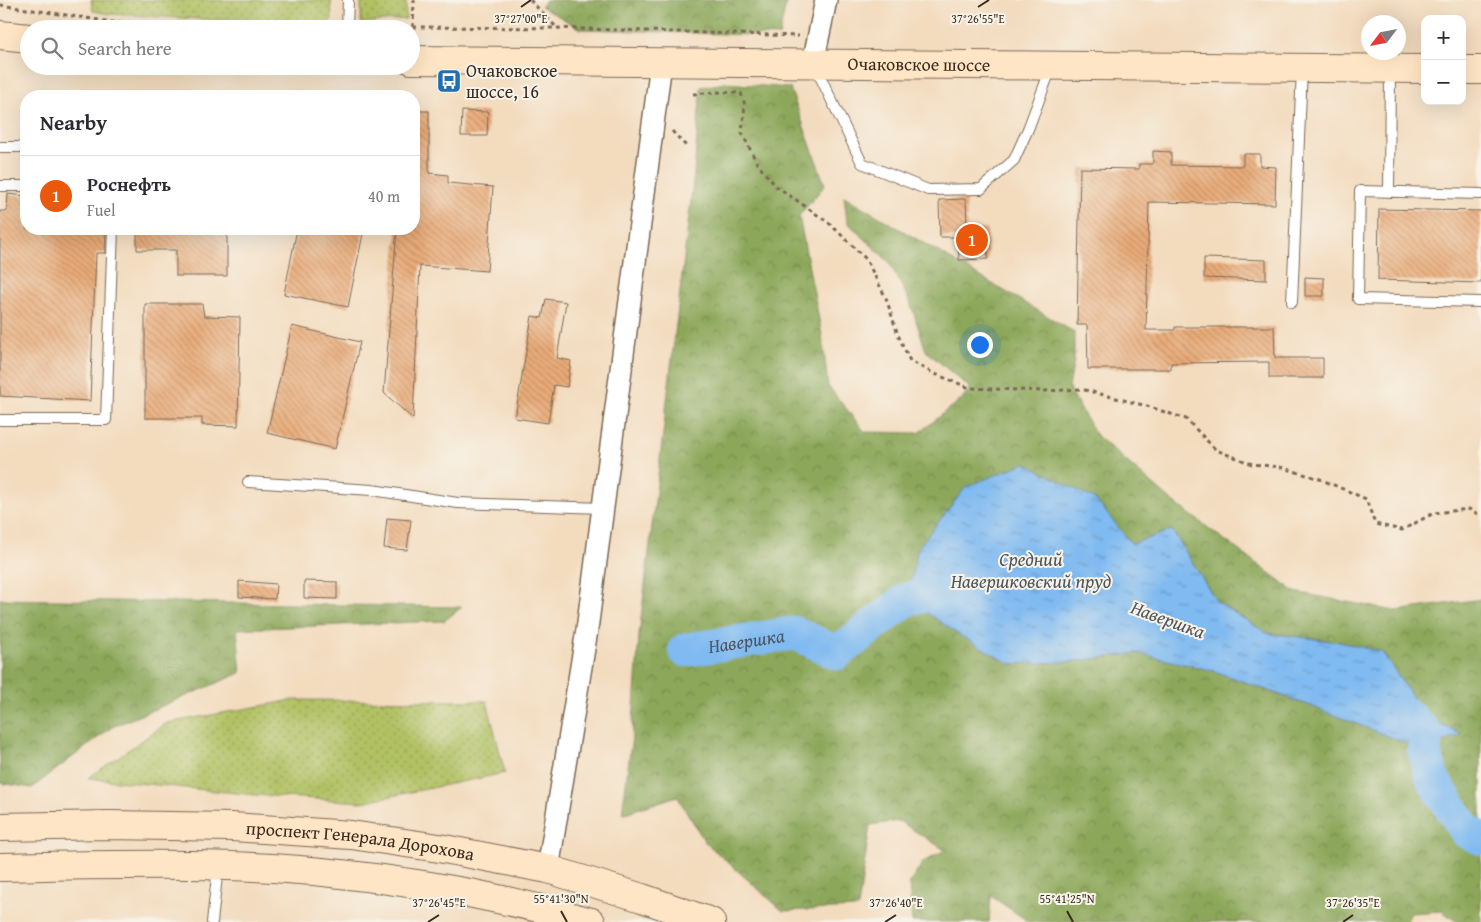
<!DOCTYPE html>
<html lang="en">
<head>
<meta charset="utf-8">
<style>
	:root { --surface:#fff; --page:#f2f2f3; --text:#2b2b33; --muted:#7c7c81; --line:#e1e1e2; --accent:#ea580c }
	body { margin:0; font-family:"Gentium Book Plus",serif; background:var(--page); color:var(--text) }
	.controls { position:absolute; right:15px; top:15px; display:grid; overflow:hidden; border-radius:10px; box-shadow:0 5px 20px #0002 }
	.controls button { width:45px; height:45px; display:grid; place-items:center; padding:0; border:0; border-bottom:1px solid var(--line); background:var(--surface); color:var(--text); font:25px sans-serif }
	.compass { position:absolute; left:1361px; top:15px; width:45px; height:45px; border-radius:50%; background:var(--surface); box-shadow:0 5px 20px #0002; rotate:238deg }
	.you { position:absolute; left:979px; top:344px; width:18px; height:18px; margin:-12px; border:4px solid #fff; border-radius:50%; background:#1a73e8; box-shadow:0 0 0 8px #1a73e833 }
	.badge { display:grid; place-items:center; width:32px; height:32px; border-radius:50%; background:var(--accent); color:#fff; font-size:16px; font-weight:700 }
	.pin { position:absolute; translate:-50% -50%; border:2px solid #fff; box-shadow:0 1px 5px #0006 }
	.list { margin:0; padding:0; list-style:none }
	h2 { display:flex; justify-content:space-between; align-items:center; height:65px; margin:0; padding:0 20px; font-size:21px }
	h2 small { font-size:16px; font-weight:400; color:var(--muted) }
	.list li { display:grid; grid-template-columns:32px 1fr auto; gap:15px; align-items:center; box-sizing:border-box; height:80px; padding:0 20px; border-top:1px solid var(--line) }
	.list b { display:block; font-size:19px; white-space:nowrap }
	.list p { margin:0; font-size:16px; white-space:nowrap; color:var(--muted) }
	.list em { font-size:16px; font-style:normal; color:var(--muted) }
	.icon { flex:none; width:28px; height:28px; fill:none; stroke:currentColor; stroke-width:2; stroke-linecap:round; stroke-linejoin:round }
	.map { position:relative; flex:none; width:1481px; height:922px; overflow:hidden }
	.search { position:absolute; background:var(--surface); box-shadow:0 5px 20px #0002; left:20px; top:20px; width:400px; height:55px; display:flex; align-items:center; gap:12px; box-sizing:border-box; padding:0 18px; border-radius:28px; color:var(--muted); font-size:19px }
	.panel { position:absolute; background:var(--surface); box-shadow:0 5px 20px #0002; left:20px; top:90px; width:400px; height:145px; border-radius:20px }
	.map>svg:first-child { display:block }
	.grass { fill:url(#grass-dots); stroke:#767641 }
	.forest { fill:url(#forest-crowns); stroke:#64683c; fill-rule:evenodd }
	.water { fill:url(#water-ripples); stroke:#5d7288 }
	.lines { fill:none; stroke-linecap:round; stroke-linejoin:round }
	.river { stroke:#7fbaf1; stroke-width:34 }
	.building { fill:url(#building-back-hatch) }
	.lane-casing { stroke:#7b6856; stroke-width:12 }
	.street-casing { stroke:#7b6856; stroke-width:24 }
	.secondary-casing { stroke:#7b6856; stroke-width:30 }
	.path { stroke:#7b6856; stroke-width:3; stroke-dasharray:4 4; stroke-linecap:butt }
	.lane { stroke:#fff; stroke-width:10 }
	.street { stroke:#fff; stroke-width:21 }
	.secondary { stroke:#fee5c5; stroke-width:28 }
	.ticks { fill:none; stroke:#3b2a1e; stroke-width:2 }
	.labels { text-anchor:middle; stroke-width:4; stroke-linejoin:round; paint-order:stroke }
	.street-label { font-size:18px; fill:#3b2a1e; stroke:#f7f3e8 }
	.poi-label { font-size:18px; fill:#3b2a1e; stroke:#f7f3e8; text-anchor:start }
	.water-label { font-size:19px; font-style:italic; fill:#4f555d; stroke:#f7f3e8 }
	.ticks-label { font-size:12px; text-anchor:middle; fill:#3b2a1e; stroke:#f7f3e8; stroke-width:4; stroke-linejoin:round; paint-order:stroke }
</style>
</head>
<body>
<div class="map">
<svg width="1481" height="922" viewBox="0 0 1481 922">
	<defs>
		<pattern id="grass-dots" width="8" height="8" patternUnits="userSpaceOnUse" patternTransform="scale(1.25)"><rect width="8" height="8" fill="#b1c164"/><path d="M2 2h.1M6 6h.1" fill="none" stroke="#919d52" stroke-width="1.8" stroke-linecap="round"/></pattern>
		<pattern id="forest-crowns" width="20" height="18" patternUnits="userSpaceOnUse" patternTransform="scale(1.25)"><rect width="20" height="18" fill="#8ca75a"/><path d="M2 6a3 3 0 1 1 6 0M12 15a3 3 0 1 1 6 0" fill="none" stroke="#74884a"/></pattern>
		<pattern id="water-ripples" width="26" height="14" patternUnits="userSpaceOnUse" patternTransform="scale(1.25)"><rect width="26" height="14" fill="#7fbaf1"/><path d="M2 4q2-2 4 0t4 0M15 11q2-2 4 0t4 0" fill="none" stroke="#6997c3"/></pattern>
		<pattern id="building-back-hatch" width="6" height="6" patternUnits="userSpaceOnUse" patternTransform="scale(1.25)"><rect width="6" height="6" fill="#eaac79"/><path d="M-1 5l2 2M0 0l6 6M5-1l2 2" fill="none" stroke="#bf8c63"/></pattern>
	</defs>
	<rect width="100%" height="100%" fill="#f7f3e8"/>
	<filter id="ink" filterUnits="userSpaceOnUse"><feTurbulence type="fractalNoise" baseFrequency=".02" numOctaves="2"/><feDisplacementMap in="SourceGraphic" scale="10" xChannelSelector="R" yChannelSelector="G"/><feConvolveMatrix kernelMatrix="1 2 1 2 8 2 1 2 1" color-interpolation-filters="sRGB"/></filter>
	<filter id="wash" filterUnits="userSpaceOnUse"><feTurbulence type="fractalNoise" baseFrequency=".0096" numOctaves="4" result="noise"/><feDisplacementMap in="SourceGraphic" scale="20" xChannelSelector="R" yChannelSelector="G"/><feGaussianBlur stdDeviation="1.12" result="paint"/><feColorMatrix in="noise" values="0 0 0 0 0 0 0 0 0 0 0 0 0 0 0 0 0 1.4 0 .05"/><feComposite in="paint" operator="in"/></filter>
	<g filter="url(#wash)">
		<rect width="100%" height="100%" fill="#f3dbbe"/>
		<!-- grass -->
		<path class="grass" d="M91,0H331L332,20L322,26L110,14L93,11Z
			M361,0H406V19L361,23Z
			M293,700L487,701L505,773L362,802L255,795L88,778L167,723Z"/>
		<!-- forest -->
		<path class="forest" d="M546,0H787L779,36L581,29L541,6Z
			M725,83L790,88L825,185L799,216L822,335L828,386L865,432L919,433L963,398L970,388L926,351L910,302L889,262L847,222L844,196L1074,332V359L1069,388L1095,434L1172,501L1295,592L1395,611L1481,599V922H1457L1442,911L1410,913L1407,922H1029L991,896L989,922H912L909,884L923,862L945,850L899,821L870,825L858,908L783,911L705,842L677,796L622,814L632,736L639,635L694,174L701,87ZM1096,500L1132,544L1172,530L1217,602L1267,633L1340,642L1382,652L1426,717L1462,734L1308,705L1214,671L1137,653L1069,662L1010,664Z
			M0,599L462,607L444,621L237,629L241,673L112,727L32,788L0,783Z"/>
		<!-- water -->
		<path class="water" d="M1025,463L1096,500L1132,544L1172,530L1217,602L1267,633L1340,642L1382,652L1426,717L1462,734L1424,750L1308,705L1214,671L1137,653L1069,662L1010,664L958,634L907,599L918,548L966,487Z"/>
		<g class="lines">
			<!-- river -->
			<g class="river">
				<path id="s1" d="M685,650L795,633L837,653L907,599L954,590"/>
				<path d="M1405,713L1427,735L1424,750L1432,778L1467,832L1481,838"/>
			</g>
		</g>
		<g id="blocks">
			<!-- building -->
			<path class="building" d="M414,111H429V173L448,175V183L493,187L487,271L420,266L413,419L384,393L397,229H414Z
				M462,111L488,112L487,136H461Z
				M1153,151L1171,152V165L1243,166V154H1260V166L1276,167L1275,204L1149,202L1146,330H1175V327H1274L1275,358H1323V378H1269V362L1171,363V369H1088L1087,325H1077L1080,168L1139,169V164H1153Z
				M8,194L26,196V229H106L105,253H96L90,401L0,396V211H7Z
				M966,199L967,230L987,229L988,259L959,260L958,237H940L939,200Z
				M1379,209L1481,211V283L1378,280Z
				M137,229H227V276H176V250H137Z
				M297,229H364L348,307L284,294Z
				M1204,258L1266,260V280L1204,278Z
				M1305,277L1324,278V296H1305Z
				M546,299L566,302L557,358L571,361L567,387L554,385L548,423L515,418L532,316L542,318Z
				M145,304H202L204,316L240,317L238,426L202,425V418H145Z
				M292,326L360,342L335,449L267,433Z
				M387,518L411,520L407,550L384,548Z
				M239,581L276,584L275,599L239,597Z
				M304,581L337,582V599L304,598Z"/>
		</g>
	</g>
	<g filter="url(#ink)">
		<use href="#blocks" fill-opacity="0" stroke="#7b6856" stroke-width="1"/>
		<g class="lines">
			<defs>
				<path id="lane" d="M347,29L348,0
					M815,66L862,163L928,190L981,189L1014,160L1028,129L1051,68
					M0,147H26
					M0,186H26
					M1389,192L1390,70
					M1481,194L1360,191L1358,299L1481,302
					M1292,302L1302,69
					M0,420H106L113,229
					M248,482L372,490L458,503L603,508
					M212,922L218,867"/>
				<path id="street" d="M813,63L826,0
					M548,869L587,630L661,63"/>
				<g id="secondary">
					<path d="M0,35L29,38"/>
					<path id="s2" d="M411,60L1425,69"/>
					<path d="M1462,70H1481"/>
					<path id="s3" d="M0,827L109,825L232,827L351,835L439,848L548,869L642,898L711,922"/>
					<path d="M0,867C113,865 228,861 341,874C425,883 510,899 591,922"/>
				</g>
			</defs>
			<!-- lane casing -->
			<use href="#lane" class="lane-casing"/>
			<!-- street casing -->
			<use href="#street" class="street-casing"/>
			<!-- secondary casing -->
			<use href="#secondary" class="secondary-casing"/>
			<!-- path -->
			<path class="path" d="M530,0L557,28
				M0,5L112,22L245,29
				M413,27L414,0
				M397,29L413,27L557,28L799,36
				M693,94L717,92L741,93L745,105L742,133L758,165L776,186L829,223L866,259L886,298L898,335L910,361L935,374L970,388L1045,391L1081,389L1147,406L1186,419L1216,450L1252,464L1280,467L1320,479L1366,499L1375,524L1402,530L1434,513L1469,509L1481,516
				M672,131L687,147"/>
			<!-- lane -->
			<use href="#lane" class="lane"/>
			<!-- street -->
			<use href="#street" class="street"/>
			<!-- secondary -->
			<use href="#secondary" class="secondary"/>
		</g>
	</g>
	<!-- ticks -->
	<path class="ticks" d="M521,7L531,0M978,7L989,0M561,911L567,922M1067,911L1073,922M428,922L439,915M885,922L896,915M1343,922L1353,915"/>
	<!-- icons -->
	<defs>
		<symbol id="bus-square" viewBox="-11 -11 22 22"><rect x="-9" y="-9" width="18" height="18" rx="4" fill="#1f6fb2" stroke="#f7f3e8"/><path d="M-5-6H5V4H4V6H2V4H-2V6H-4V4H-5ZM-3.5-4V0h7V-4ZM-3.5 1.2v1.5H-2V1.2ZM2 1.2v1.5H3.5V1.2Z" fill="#fff"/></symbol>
	</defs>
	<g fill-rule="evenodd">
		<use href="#bus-square" x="435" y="67" width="28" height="28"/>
	</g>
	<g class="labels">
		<!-- street labels -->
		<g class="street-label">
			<text dy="6" stroke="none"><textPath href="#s2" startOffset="508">Очаковское шоссе</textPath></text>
			<text dy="6" stroke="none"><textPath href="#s3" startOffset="361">проспект Генерала Дорохова</textPath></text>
		</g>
		<!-- poi labels -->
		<g class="poi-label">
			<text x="466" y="77">Очаковское<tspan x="466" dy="21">шоссе, 16</tspan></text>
		</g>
		<!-- water labels -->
		<g class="water-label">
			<text x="1031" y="566">Средний<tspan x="1031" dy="22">Навершковский пруд</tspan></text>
			<text transform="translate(1168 619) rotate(20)" y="7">Навершка</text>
			<text dy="7" stroke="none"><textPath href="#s1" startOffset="62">Навершка</textPath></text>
		</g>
	</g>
	<g class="ticks-label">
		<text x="978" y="23">37°26'55"E</text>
		<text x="521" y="23">37°27'00"E</text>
		<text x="561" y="903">55°41'30"N</text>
		<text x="1067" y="903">55°41'25"N</text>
		<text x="439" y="907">37°26'45"E</text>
		<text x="896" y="907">37°26'40"E</text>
		<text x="1353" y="907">37°26'35"E</text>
	</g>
</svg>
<div class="controls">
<button>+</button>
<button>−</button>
</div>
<svg class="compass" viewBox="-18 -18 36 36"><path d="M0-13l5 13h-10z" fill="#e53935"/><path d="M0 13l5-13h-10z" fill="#7c7c81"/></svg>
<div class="you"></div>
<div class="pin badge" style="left:972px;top:240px">1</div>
<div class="search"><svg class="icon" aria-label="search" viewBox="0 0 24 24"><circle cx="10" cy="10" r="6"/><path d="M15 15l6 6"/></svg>Search here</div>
<section class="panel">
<h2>Nearby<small></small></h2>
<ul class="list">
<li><span class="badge">1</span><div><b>Роснефть</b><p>Fuel</p></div><em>40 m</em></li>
</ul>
</section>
</div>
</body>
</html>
